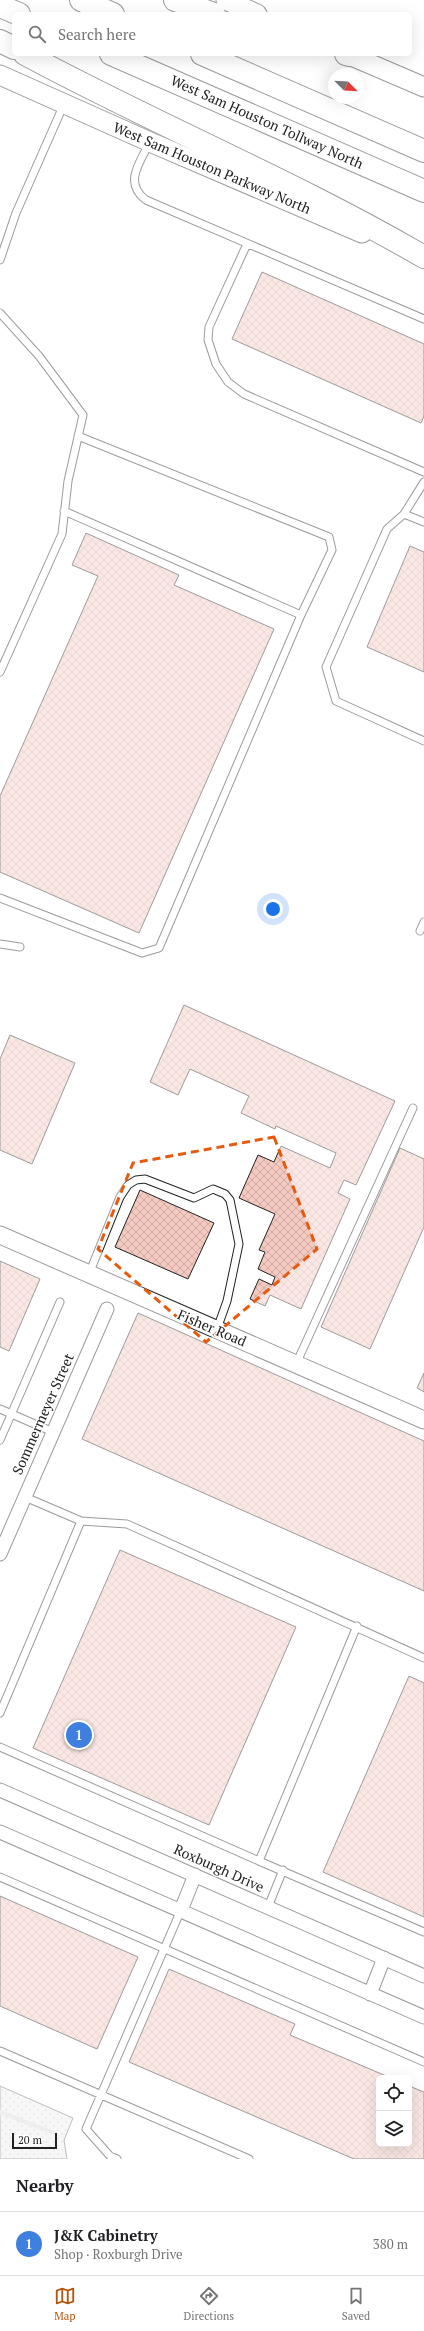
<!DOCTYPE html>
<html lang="en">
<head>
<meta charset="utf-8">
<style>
	:root { --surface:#fff; --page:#f2f2f2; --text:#202124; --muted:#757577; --line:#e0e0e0; --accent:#b45309 }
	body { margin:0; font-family:"PT Serif",serif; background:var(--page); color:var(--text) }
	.controls { position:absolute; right:12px; bottom:12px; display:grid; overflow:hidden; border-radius:6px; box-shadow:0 4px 16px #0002 }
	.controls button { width:36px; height:36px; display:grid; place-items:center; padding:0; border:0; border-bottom:1px solid var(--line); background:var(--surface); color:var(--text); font:20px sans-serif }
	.compass { position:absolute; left:328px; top:68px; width:36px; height:36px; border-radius:50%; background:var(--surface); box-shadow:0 4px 16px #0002; rotate:114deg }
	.scale { position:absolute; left:12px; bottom:10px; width:45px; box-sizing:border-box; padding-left:4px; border:2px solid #222; border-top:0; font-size:11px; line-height:14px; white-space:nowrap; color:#222; -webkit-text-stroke:3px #fff; paint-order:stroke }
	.you { position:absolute; left:273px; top:909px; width:14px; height:14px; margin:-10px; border:3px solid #fff; border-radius:50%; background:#1a73e8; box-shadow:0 0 0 6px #1a73e833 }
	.badge { display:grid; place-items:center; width:26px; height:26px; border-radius:50%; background:var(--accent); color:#fff; font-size:13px; font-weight:700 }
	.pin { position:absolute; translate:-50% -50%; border:2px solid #fff; box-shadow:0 1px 4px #0006 }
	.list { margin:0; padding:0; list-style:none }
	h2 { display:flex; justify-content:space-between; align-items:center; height:52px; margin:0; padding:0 16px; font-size:17px }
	h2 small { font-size:13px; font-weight:400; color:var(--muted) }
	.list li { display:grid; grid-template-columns:26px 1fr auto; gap:12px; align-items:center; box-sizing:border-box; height:64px; padding:0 16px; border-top:1px solid var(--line) }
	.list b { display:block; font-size:15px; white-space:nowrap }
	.list p { margin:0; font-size:13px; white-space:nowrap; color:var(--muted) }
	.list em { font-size:13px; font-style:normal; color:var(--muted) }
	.icon { flex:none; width:22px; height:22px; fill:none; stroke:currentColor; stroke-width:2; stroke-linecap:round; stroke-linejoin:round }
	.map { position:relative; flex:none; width:424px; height:2159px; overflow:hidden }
	.search { position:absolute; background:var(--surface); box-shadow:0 4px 16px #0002; left:12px; right:12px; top:12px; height:44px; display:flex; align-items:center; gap:10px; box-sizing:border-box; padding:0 14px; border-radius:6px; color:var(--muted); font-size:15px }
	.sheet { height:116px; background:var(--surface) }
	nav { display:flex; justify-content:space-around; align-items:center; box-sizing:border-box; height:56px; border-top:1px solid var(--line); background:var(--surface); font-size:11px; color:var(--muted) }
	nav a { display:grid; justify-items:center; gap:2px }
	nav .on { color:var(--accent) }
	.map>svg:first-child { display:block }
	.grass { fill:url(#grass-dots); stroke:#6f6f6f }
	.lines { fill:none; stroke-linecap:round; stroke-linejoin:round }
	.stream { stroke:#d9d9d9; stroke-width:4.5 }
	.building { fill:url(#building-cross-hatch); stroke:#222 }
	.service-casing { stroke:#222; stroke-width:9 }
	.minor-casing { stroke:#222; stroke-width:15 }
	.tertiary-casing { stroke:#222; stroke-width:19 }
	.secondary-casing { stroke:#222; stroke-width:21 }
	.motorway-casing { stroke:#222; stroke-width:24 }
	.service { stroke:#fff; stroke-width:7 }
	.minor { stroke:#fff; stroke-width:13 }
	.tertiary { stroke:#fff; stroke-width:17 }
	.secondary { stroke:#fff; stroke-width:19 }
	.motorway { stroke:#fff; stroke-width:22 }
	.marked { fill:none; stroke:#e8590c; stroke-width:3; stroke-dasharray:8 5; stroke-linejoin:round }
	.labels { text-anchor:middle; stroke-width:3; stroke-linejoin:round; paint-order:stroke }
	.street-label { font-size:14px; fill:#222; stroke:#fff }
</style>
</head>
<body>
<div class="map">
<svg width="424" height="2159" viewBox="0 0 424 2159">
	<defs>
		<pattern id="grass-dots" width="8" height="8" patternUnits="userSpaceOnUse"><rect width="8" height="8" fill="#eee"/><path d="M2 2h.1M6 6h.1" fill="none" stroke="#ccc" stroke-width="1.8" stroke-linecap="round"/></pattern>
		<pattern id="building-cross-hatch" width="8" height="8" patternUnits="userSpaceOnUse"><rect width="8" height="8" fill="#f3c9c0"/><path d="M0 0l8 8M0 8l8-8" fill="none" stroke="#d0aca5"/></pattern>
	</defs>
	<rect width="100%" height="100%" fill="#fff"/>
	<!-- grass -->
	<path class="grass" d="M0,2086L73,2118L64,2140L67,2159H0Z"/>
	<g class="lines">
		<!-- stream -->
		<path class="stream" d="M0,2112L54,2133"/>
	</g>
	<!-- building -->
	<path class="building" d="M262,272L424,344V416L421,423L232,339Z
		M86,533L179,575L174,585L274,629L139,933L0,872V796L98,576L72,565Z
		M410,546L424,552V672L367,647Z
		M184,1005L395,1101L356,1185L344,1180L338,1193L350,1199L301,1309L270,1295L265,1306L250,1299L259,1279L272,1285L275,1277L258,1269L265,1252L259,1250L275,1214L239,1198L258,1155L274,1162L281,1146L330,1168L336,1153L276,1126L275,1129L241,1113L249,1096L190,1069L178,1095L150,1082Z
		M10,1035L75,1063L32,1164L0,1150V1059Z
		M400,1148L424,1159V1227L370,1349L321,1327Z
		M140,1190L214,1223L188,1279L115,1247Z
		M0,1261L40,1279L9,1351L0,1347Z
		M138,1313L424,1441V1591L82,1439Z
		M424,1373V1392L417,1388Z
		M120,1550L296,1627L209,1825L33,1748Z
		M409,1676L424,1683V1917L323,1872Z
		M0,1896L138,1957L97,2049L0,2006Z
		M169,1969L295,2024L290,2035L391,2078H379V2144H409V2086L424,2092V2159H354L129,2062Z"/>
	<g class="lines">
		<defs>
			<path id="service" d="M150,142C140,162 123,183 146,200L424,319
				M247,244L209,327L208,340L216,364L228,382L244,394L424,472
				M0,260L16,213L64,104
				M0,313L39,356L83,415L68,481L62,534L0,672
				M78,436L329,537L332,550L301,615
				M424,482L404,514L387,529L326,667L336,701L424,741
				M404,514L424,522
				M0,898L142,953L159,948L301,615L64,511
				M420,931L424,922
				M0,944L20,947
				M89,1274L120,1197L128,1185L136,1180L145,1179L194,1198L213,1189L225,1194L230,1200L239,1244L227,1301L217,1329
				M296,1364L413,1108
				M0,1409L53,1432
				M0,1440L60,1302
				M25,1497L81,1521L127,1524L424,1658
				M357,1626L259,1861L424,1932
				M0,1713L81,1521
				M0,1747L259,1861
				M0,1877L424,2062
				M268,1907L283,1870
				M0,2051L249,2159
				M117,2159L110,2156L86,2129L181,1910"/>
			<path id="minor" d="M0,1554L107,1309
				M0,1790L424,1976
				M0,1832L424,2017
				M181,1910L195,1875
				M370,1994L384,1958"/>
			<path id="tertiary" d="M0,1235L424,1420"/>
			<path id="secondary" d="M226,0L257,14
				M347,54L424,87
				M0,75L150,142L362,233"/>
			<path id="motorway" d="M81,0L113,14
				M175,0L214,14
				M0,6L19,14
				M0,41L14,48
				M25,54C157,125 295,182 424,257
				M111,54L424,191
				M202,54L424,151
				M346,54L350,55"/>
		</defs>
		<!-- service casing -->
		<use href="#service" class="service-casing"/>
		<!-- minor casing -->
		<use href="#minor" class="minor-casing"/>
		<!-- tertiary casing -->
		<use href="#tertiary" class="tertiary-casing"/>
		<!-- secondary casing -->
		<use href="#secondary" class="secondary-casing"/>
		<!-- motorway casing -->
		<use href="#motorway" class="motorway-casing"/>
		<!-- service -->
		<use href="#service" class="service"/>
		<!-- minor -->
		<use href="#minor" class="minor"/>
		<!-- tertiary -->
		<use href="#tertiary" class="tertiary"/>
		<!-- secondary -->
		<use href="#secondary" class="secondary"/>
		<!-- motorway -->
		<use href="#motorway" class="motorway"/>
	</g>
	<!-- marked area -->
	<path d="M0 0H424V2159H0ZM274,1137L317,1249L206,1342L98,1249L133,1163Z" fill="#fff" fill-opacity=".55" fill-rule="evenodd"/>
	<path class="marked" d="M274,1137L317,1249L206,1342L98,1249L133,1163Z"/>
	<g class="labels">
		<!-- street labels -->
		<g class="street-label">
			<text transform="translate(267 122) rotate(24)" y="5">West Sam Houston Tollway North</text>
			<text transform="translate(212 168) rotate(23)" y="5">West Sam Houston Parkway North</text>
			<text transform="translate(212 1328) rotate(23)" y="5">Fisher Road</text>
			<text transform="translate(43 1414) rotate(-66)" y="5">Sommermeyer Street</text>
			<text transform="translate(219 1868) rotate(24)" y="5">Roxburgh Drive</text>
		</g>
	</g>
</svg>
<div class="controls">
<button><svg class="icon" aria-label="locate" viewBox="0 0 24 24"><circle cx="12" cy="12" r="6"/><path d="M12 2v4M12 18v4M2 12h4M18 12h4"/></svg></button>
<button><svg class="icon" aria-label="layers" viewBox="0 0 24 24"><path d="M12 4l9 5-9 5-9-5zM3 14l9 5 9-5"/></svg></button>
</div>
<svg class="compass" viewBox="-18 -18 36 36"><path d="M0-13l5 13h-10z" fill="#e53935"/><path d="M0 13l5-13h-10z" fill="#757577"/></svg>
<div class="scale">20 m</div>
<div class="you"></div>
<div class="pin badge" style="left:79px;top:1735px;background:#3f7fe0">1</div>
<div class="search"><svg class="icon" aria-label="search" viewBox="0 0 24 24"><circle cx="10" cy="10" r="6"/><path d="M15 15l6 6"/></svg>Search here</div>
</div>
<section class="sheet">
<h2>Nearby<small></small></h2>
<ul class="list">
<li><span class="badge" style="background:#3f7fe0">1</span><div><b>J&amp;K Cabinetry</b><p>Shop · Roxburgh Drive</p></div><em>380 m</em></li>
</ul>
</section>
<nav>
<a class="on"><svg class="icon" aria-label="map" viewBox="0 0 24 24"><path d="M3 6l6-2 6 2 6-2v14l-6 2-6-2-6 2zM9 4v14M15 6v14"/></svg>Map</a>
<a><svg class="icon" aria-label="directions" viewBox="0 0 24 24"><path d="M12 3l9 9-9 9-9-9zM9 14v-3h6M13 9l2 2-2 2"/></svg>Directions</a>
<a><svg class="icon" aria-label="saved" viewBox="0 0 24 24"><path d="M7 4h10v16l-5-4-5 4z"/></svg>Saved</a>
</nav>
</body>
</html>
